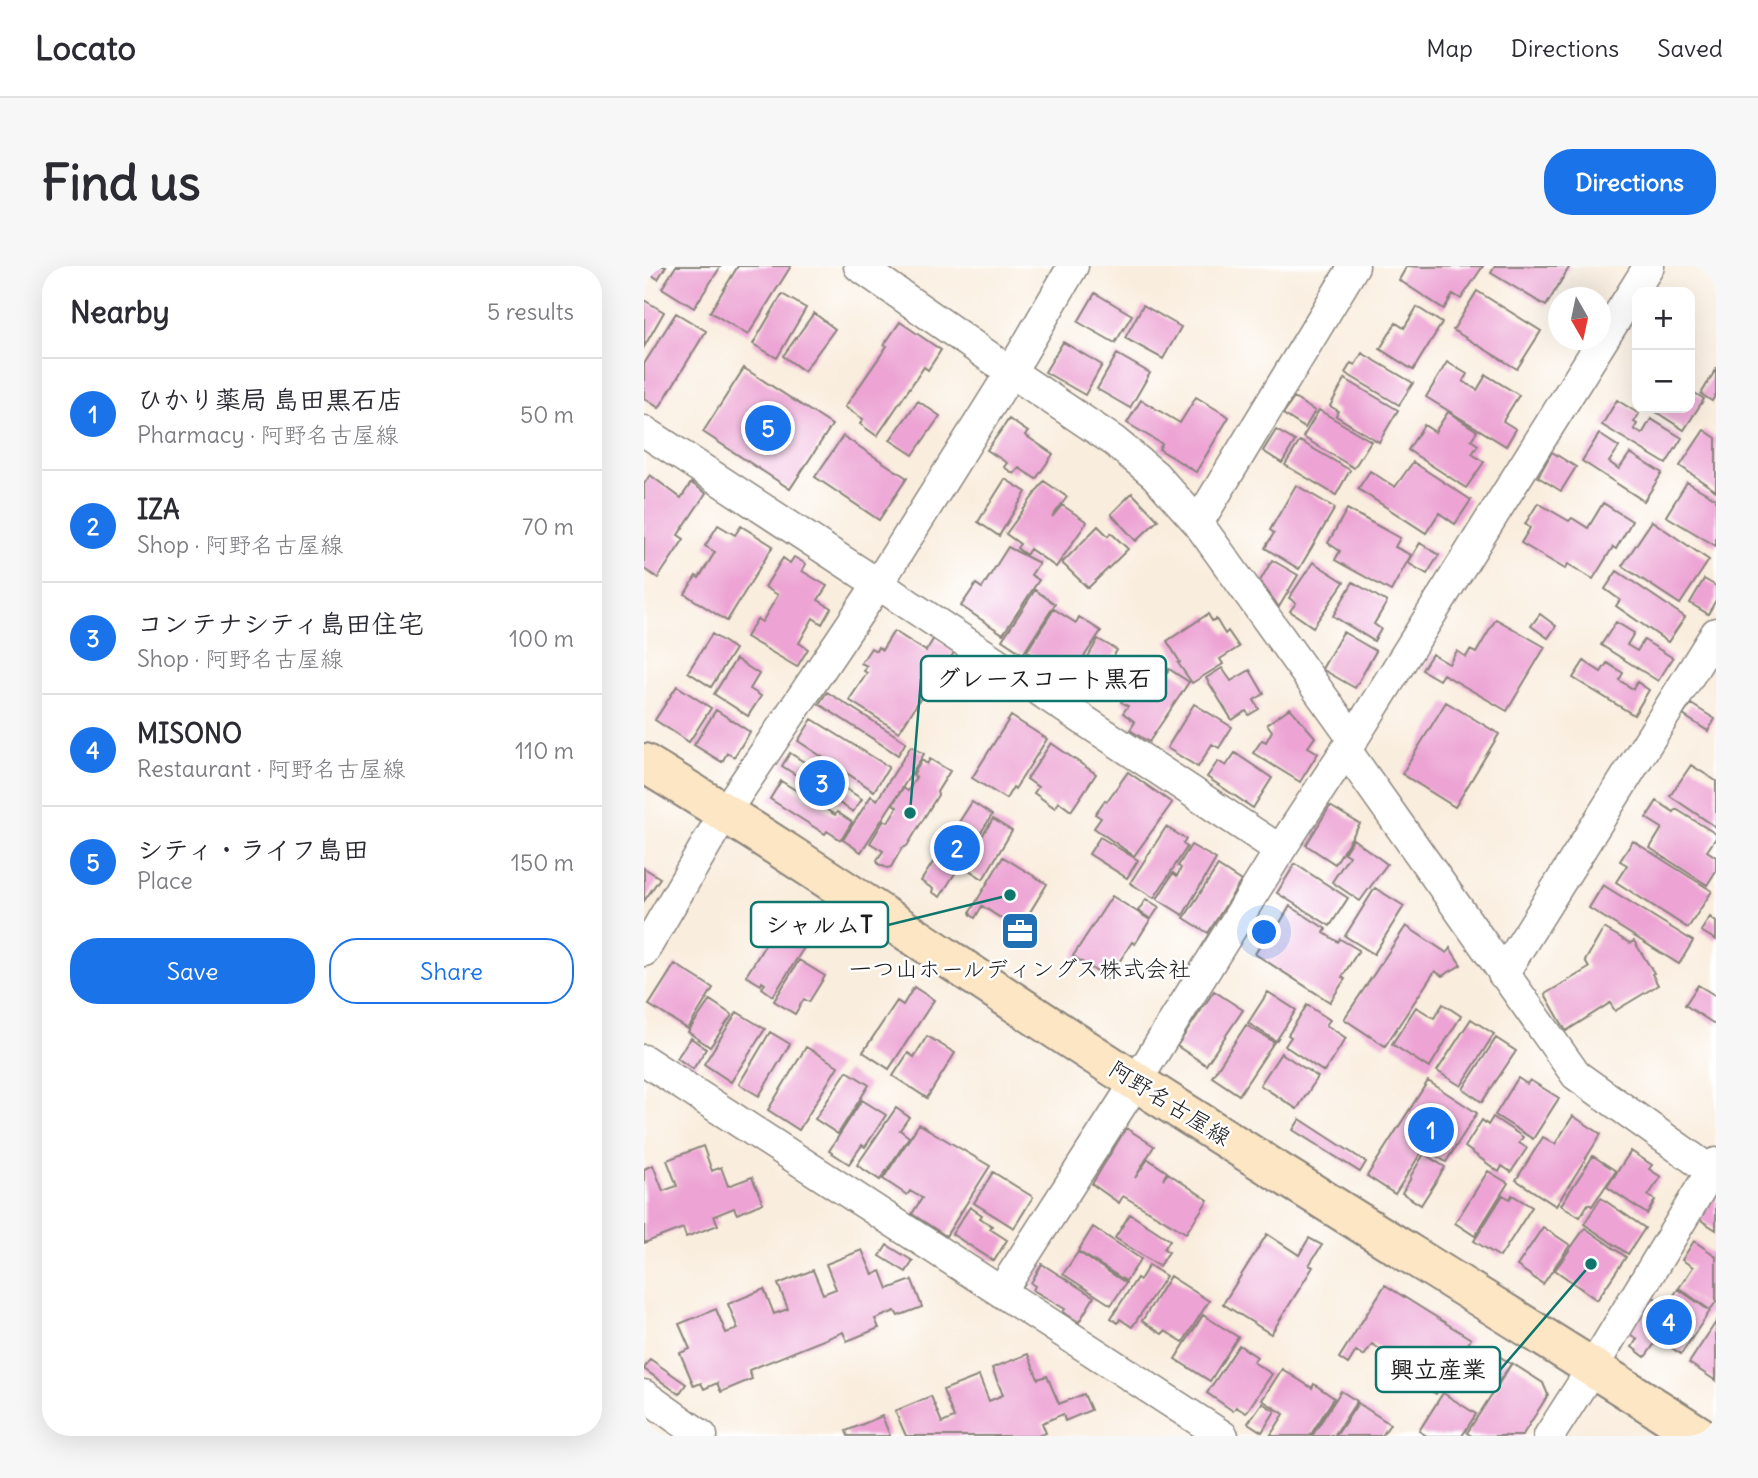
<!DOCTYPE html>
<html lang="en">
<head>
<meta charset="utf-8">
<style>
	:root { --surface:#fff; --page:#f7f7f7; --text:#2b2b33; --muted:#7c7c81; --line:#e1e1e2; --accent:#1a73e8 }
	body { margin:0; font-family:Delius,"Klee One",sans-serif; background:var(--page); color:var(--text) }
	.controls { position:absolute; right:21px; top:21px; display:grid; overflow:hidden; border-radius:14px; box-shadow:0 7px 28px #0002 }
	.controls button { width:63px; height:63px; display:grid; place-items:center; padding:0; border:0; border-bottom:2px solid var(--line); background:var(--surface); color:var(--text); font:35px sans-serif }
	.compass { position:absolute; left:904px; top:21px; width:63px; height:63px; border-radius:50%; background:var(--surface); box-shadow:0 7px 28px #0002; rotate:171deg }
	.you { position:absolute; left:621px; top:667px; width:24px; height:24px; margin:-18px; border:5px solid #fff; border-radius:50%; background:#1a73e8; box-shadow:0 0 0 10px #1a73e833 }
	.badge { display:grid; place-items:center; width:46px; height:46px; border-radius:50%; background:var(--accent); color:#fff; font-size:23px; font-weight:700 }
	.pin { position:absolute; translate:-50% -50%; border:4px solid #fff; box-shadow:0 2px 7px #0006 }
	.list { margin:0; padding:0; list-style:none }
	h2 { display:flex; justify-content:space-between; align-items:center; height:91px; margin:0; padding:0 28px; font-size:30px }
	h2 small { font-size:23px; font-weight:400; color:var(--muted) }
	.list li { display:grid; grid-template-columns:46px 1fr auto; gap:21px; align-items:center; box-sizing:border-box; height:112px; padding:0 28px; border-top:2px solid var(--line) }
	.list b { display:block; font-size:26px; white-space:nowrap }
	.list p { margin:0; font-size:23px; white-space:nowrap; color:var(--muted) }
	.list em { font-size:23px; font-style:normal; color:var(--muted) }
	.actions { display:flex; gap:14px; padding:21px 28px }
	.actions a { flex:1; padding:16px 0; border:2px solid var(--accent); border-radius:28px; text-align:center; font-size:24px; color:var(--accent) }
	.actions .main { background:var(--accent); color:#fff }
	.map { position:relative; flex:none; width:1072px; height:1170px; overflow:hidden; border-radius:28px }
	header { display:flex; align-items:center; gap:42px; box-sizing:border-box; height:98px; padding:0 35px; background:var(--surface); border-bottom:2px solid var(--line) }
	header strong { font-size:33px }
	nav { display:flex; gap:38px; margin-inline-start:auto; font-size:24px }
	.intro { display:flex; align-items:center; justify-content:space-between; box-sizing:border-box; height:168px; padding:0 42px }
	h1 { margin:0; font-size:49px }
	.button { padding:18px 32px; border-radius:28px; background:var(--accent); color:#fff; font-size:24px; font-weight:700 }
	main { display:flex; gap:42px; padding:0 42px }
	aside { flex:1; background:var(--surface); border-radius:28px; box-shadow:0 7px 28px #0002 }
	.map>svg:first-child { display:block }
	.building { fill:#eda4d4 }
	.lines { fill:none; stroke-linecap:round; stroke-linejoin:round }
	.street-casing { stroke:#8a847c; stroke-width:33 }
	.secondary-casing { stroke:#8a847c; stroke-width:42 }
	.street { stroke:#fff; stroke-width:30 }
	.secondary { stroke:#fce6c4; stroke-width:38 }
	.labels { text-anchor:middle; stroke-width:5; stroke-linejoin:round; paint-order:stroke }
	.poi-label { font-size:23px; fill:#1c1c1c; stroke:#fff }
	.street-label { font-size:23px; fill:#1c1c1c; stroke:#fff }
	.leader { fill:none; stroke:#0f766e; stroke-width:2.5 }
	.callout-dot { fill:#0f766e; stroke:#fff; stroke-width:2.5 }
	.callout { fill:#fff; stroke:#0f766e; stroke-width:2.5 }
	.callout-label { font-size:24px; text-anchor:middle; font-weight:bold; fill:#1c1c1c }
</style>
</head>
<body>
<header>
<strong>Locato</strong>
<nav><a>Map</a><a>Directions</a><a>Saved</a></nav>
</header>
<div class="intro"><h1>Find us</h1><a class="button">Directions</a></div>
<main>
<aside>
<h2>Nearby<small>5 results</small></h2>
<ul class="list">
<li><span class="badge">1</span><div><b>ひかり薬局 島田黒石店</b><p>Pharmacy · 阿野名古屋線</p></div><em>50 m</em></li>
<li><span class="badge">2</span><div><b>IZA</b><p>Shop · 阿野名古屋線</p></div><em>70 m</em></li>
<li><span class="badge">3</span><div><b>コンテナシティ島田住宅</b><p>Shop · 阿野名古屋線</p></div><em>100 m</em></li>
<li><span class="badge">4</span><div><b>MISONO</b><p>Restaurant · 阿野名古屋線</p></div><em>110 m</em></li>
<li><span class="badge">5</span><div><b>シティ・ライフ島田</b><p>Place</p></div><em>150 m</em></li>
</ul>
<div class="actions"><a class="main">Save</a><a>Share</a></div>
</aside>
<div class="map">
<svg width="1072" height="1170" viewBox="0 0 1072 1170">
	<rect width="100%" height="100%" fill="#fff"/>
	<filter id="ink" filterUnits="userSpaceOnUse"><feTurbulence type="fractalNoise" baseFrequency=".0143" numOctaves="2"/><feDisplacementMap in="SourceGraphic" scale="14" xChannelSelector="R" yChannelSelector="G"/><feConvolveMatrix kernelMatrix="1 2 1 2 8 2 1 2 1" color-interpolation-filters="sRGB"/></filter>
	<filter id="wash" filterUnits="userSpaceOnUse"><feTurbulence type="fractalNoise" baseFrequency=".00686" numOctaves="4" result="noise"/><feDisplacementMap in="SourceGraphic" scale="28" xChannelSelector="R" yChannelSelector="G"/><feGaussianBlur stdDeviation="1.57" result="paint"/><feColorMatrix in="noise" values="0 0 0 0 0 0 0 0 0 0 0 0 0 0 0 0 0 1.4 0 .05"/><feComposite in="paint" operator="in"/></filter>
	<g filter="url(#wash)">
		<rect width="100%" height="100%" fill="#f9eddd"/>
		<g id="blocks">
			<!-- building -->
			<path class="building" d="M0,0H22L14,13L0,4Z
				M32,0H77L50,42L18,22Z
				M94,0H147L104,69L66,46Z
				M763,0L780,1L839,0L817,33L809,28L800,43L755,14Z
				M851,0H926L902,40L847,7Z
				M833,25L897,65L873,103L809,64Z
				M451,27L488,49L471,77L434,56Z
				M138,28L162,42L133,92L109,78Z
				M0,34L20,46L0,81Z
				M499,39L537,61L519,93L481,72Z
				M773,41L798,57L769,104L736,83L752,57L760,62Z
				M32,47L62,65L15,142L0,132V98Z
				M170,47L191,63L160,105L139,90Z
				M256,56L297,84L284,104L280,101L233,170L216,158L219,153L201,141L243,80L240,79Z
				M419,76L458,99L441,129L401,106Z
				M718,87L769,117L755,139L701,107L707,97L711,99Z
				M473,88L506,107L486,142L453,123Z
				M803,96L823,108L819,115L833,124L842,109L875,129L859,155L872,163L862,180L782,131Z
				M100,102L188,159L146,223L59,166Z
				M1072,103V128L1068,135L1057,128Z
				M701,113L754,144L735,176L692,150L694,145L686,140Z
				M1046,124L1060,133L1040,164L1006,142H1046Z
				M552,131L585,151L552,206L515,183L518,178L483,157L497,134L536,157Z
				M650,132L671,145L661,162L639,148Z
				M973,134L995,148L990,156L993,158L990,163L998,168L1007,153L1038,172L1022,198L958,159Z
				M274,135L296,150L269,189L246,174Z
				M675,144L727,175L710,202L659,171Z
				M804,146L833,165L827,174L834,179L828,188L840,196L822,222L764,184L780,159L791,166Z
				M365,153L384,166L381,169L409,188L392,213L375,202L370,208L360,201L363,197L343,184Z
				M632,164L651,175L638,197L619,185Z
				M1060,164L1072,172V225L1036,200Z
				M955,168L975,181L965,196L975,203L986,187L1018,207L1000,235L938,195Z
				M199,170L263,212L235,254L171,211Z
				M656,175L706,204L692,229L641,199Z
				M908,186L932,201L917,225L894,211Z
				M769,196L827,234L811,258L795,247L782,267L714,223L726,205L751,221Z
				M6,209L37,232L47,217L62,227L34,269L40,273L14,312L0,303V218Z
				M361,213L382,226L355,270L334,256Z
				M400,215L423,231L408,251L418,239L443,256L412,301L386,283L382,289L373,282L376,278L362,268Z
				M1043,216L1072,233V280L1022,250Z
				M652,219L691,242L655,303L621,282L630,267L626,264Z
				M488,227L514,254L492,275L467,248Z
				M894,237L925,255L928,252L944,262L959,237L988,255L972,283L969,281L949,313L924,298L921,303L877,277L886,262L881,258Z
				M703,243L756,272L751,281L767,289L747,325L691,294L696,285L684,277Z
				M1008,255L1065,294L1036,338L978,300Z
				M74,259L91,269L97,260L129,280L83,355L41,328L52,310L55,312L71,286L61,280Z
				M454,260L464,270L467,267L484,283L444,322L418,297Z
				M776,277L795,289L783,308L764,297Z
				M364,281L395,297L387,309L395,314L359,368L317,340L332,318L338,322Z
				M150,291L162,298L158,305L183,320L174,334L187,342L178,358L169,352L155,377L164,383L153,401L102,371L113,353L118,356L134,329L121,321L139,292L146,297Z
				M628,294L654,309L635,341L616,315Z
				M669,296L700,316L669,361L646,345L652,337L645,332Z
				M973,305L1041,351L1024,376L972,340L976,334L961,323Z
				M1060,313L1072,320V334L1064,348L1046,337Z
				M709,316L743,336L730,358L737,363L730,375L689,350Z
				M391,324L411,338L379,388L358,374Z
				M410,343L432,357L435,351L457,365L427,410L421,406L417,413L401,403L404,399L383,385Z
				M564,348L568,355L572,353L581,368L584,365L595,381L576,393L579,398L548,417L534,397L536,396L523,375Z
				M896,348L912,360L904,372L887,360Z
				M852,353L901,381L863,445L799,408L795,414L778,404L788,388L805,398L813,385L822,391L826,384L832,387Z
				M972,356L990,367L983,379L993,385L1000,374L1029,392L1014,415L957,379Z
				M250,365L282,385L290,372L311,385L298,405L295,404L255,466L205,434L223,407L220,405L223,400L217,397L227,382L232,385L234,381L238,384Z
				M699,366L732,385L711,422L678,403Z
				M68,368L91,383L67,421L44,406Z
				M454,373L473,384L449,425L431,414Z
				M92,393L115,408L106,423L117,430L104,450L70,428Z
				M940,395L957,406L963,397L979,407L975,414L989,423L993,416L1005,424L990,449L929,412Z
				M502,398L521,410L525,403L545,416L505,476L486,464L491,456L479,447L484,440L477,436Z
				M578,402L587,415L606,404L620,428L610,434L615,443L605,449L602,445L588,454L562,412Z
				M33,420L67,442L45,476L11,454Z
				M183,426L262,476L254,489L175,438Z
				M802,436L855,468L811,541L758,508Z
				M550,438L588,461L575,482L568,478L554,501L523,482Z
				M1047,438L1071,453L1064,465L1039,449Z
				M646,442L671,471L664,481L674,487L656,516L609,487L618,474L622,476L628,465L623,458Z
				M72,444L106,466L90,491L83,487L78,496L50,479Z
				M367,450L403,473L371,523L369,521L362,533L328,512Z
				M168,453L245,501L230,525L154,475Z
				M407,477L452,508L427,545L415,536L411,542L390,527L394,521L383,513Z
				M267,480L280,488L217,586L199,574L227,530L233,534Z
				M146,487L218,533L209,546L138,500Z
				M591,487L628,512L609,542L563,511L574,495L582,500Z
				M286,493L306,505L293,526L294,529L263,580L258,582L247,601L243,602L234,598L233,594L239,585L226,577L240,554L244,556L253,541L249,538L259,522L264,525L272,511L269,509L278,494L283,498Z
				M1047,499L1072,515V561L1026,530Z
				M484,506L528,537L490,590L450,562L457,552L451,548L461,534L463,535Z
				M137,515L191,549L193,546L208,556L197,574L183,565L181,568L126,533Z
				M1013,535L1030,546L1032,543L1072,568V572L1063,585L1072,591V605L1063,619L1006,582L1018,562L1002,552Z
				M328,536L348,549L296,631L288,626L289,623L277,615Z
				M686,540L716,558L691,598L662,579Z
				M349,553L368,565L339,613L319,600Z
				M522,561L542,573L539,578L543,581L510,632L486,617Z
				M456,571L494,594L483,612L445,588Z
				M709,573L743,598L716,635L688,616L705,590L700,587Z
				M989,575L1068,625L1044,662L972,616L983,599L976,595Z
				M547,579L572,593L539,649L513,633L529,607L533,610L537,602L534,600Z
				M359,591L403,618L375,664L338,640L331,652L327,649L326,646Z
				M651,598L704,632L686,660L633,627Z
				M574,600L597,615L564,667L540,652Z
				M0,602L16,612L0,635Z
				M959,619L1049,675L1035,698L945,642Z
				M731,622L760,640L730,688L701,670Z
				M468,630L506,654L491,678L488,676L464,713L429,690Z
				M502,633L515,641L507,653L494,645Z
				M646,640L682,663L680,667L694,676L696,673L715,684L698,711L701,713L686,736L611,688L626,663L631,665Z
				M1066,651L1072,656V674L1057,665Z
				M134,658L163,677L129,730L118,722L121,718L118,716L117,719L102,710Z
				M762,660L803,687L806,682L817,699L798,710L791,705L741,780L700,753Z
				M960,662L986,677L990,675L1010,707L1008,708L1014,719L971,745L966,737L922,765L901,728L945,702L941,695Z
				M155,694L181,710L165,736L160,733L151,748L130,735Z
				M31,698L69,722L44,763L5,739Z
				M1054,719L1072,730V759L1041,739Z
				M270,721L290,734L245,803L219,786L253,735L259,739Z
				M570,725L599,744L562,799L533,780Z
				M624,726L652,744L632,775L604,757Z
				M66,734L88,749L66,781L44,766Z
				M799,738L817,750L785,802L748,778L772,741L790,752Z
				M663,739L686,754L682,759L702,772L680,806L641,780L647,771L644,769Z
				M93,746L121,763L87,816L60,798Z
				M827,753L850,768L817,820L793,805Z
				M602,759L630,776L595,829L568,811Z
				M126,766L146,778L115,830L95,818Z
				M283,770L311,787L283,832L249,810L264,787L270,791Z
				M47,772L62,783L49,803L33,792Z
				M852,772L872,785L838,836L819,823Z
				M162,781L194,800L155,864L124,844Z
				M637,787L674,811L653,843L616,819Z
				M203,805L225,819L194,868L171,853Z
				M874,812L883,818L886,814L915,832L889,873L851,849Z
				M784,815L833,847L802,896L780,882L751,928L723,910Z
				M218,834L242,849L221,881L218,879L205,898L185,885Z
				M252,842L265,851L256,864L265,871L236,914L213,899Z
				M929,850L957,868L912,940L872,914L899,871L911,878Z
				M849,851L879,871L875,877L883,882L867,906L858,900L855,906L821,881L838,854L844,859Z
				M656,853L722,896L716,906L649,864Z
				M275,858L346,900L302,970L268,948L278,932L266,925L263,929L239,913Z
				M482,862L510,880L491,912L504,893L523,906L519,913L524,907L564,934L542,967L479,930L475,937L448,918Z
				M59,880L68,905L77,901L84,920L108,911L119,937L93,948L90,942L70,950L74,959L42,971L39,962L0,977V903L9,899L19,925L33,920L23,894Z
				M987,885L1008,899L1005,903L1017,911L1004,930L1011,934L1003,948L963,921Z
				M780,888L801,901L777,939L758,927L767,912L766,911Z
				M949,890L972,905L948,940L944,938L936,951L917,939Z
				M844,905L864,917L831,970L811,957Z
				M349,906L389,931L370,962L330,937Z
				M1072,927V964L1055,953Z
				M859,929L866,933L868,929L888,941L856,991L830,975Z
				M957,932L1001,962L984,988L940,958Z
				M326,941L338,949L336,952L348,960L346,963L363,974L350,995L308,968Z
				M486,948L526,974L520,983L525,986L515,1000L471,972Z
				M449,961L497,993L482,1015L434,985Z
				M899,961L926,979L899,1018L873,1000Z
				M941,962L982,991L953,1034L911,1004Z
				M623,968L655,989L665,972L678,979L665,999L669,1001L627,1068L579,1038Z
				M1050,975L1072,990V1036L1066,1044L1035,1022L1049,1001L1038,994Z
				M243,979L269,995L262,1006L236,990Z
				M218,984L229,1009L237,1005L244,1023L268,1014L278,1041L254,1050L251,1045L231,1053L235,1062L203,1075L199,1066L105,1104L108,1113L77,1126L73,1117L60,1123L57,1117L50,1120L36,1087L46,1083L35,1058L72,1043L82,1067L94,1063L84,1038L120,1023L130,1048L144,1043L134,1018L169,1004L179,1028L192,1023L182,998Z
				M434,986L482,1017L467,1039L419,1008Z
				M398,998L450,1031L435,1056L419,1046L421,1043L389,1024L391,1020L387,1017Z
				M505,999L522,1010L488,1061L476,1053L474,1057L467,1052L493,1012L496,1014Z
				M526,1010L565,1035L539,1076L521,1065L518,1068L498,1055Z
				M741,1019L827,1073L792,1128L775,1118L779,1110L728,1078L720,1090L712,1085L704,1098L695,1092Z
				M1034,1023L1066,1045L1037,1088L1014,1073L1001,1091L988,1081L993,1073L984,1067L1009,1031L1023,1040Z
				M559,1049L594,1071L566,1115L531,1093Z
				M1072,1056V1115L1045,1097Z
				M595,1079L613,1091L609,1096L628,1108L602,1147L592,1141L589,1145L563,1127Z
				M840,1080L867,1098L853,1118L826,1100Z
				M384,1088L394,1113L403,1110L415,1138L440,1128L447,1144L421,1155L419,1148L398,1157L402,1167L394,1170H262L251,1145L287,1130L298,1157L310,1152L299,1124L335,1110L345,1135L359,1129L348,1102Z
				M6,1093L42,1118L35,1128L0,1103Z
				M868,1097L899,1117L904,1129L878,1170H828L823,1167Z
				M638,1103L668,1122L670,1118L690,1132L666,1170H626L640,1148L618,1134Z
				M697,1125L713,1135L690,1170H668Z
				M799,1127L832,1148L818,1170H783L775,1165Z
				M618,1137L631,1145L618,1166L604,1157Z
				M714,1137L746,1158L738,1170H692Z
				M238,1150L246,1170H204L202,1165Z"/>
		</g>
	</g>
	<g filter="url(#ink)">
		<use href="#blocks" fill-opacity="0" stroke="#8a847c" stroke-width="2"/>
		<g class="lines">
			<defs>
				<path id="street" d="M215,0L367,106L470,175L511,209L554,257L709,473
					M0,165L234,318L636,584
					M554,257L710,0
					M702,484L932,809L1067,905
					M0,685L81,546L234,318L367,106L429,0
					M859,708L1072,367
					M0,794L579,1170
					M357,1026L492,816L636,584L709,473L1005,0
					M0,1129L58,1170
					M905,1170L949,1101L1072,897"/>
				<path id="secondary" d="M0,497C167,598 327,710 491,815C678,935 869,1050 1056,1170"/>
			</defs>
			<!-- street casing -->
			<use href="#street" class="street-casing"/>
			<!-- secondary casing -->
			<use href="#secondary" class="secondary-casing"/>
			<!-- street -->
			<use href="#street" class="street"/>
			<!-- secondary -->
			<use href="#secondary" class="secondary"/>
		</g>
	</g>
	<!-- icons -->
	<defs>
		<symbol id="office-square" viewBox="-11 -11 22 22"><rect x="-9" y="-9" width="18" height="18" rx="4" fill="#1f6fb2" stroke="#fff"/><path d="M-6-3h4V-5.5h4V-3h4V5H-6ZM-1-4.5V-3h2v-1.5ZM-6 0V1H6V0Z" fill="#fff"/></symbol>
	</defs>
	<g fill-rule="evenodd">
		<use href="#office-square" x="354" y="643" width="44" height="44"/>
	</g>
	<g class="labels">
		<!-- poi labels -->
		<g class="poi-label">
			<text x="376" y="711">一つ山ホールディングス株式会社</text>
		</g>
		<!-- street labels -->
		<g class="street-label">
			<text transform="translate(526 837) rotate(32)" y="8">阿野名古屋線</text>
		</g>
	</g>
	<!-- callouts -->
	<path class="leader" d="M266 547L277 413M366 629L244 659M947 998L856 1104"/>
	<g class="callout-dot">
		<circle cx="266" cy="547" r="7"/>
		<circle cx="366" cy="629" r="7"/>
		<circle cx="947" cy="998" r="7"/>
	</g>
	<g class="callout">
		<rect x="277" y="390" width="245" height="45" rx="7"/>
		<rect x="107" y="636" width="137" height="45" rx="7"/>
		<rect x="732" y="1081" width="124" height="45" rx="7"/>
	</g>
	<g class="callout-label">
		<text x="400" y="421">グレースコート黒石</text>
		<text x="175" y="667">シャルムT</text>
		<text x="794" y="1112">興立産業</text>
	</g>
</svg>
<div class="controls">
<button>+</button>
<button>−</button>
</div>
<svg class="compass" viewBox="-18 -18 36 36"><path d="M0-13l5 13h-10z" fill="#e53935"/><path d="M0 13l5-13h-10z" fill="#7c7c81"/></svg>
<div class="you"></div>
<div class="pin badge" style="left:787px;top:864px">1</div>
<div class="pin badge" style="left:313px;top:582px">2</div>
<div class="pin badge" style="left:178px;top:517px">3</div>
<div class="pin badge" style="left:1025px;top:1056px">4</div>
<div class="pin badge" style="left:124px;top:162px">5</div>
</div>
</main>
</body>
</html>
